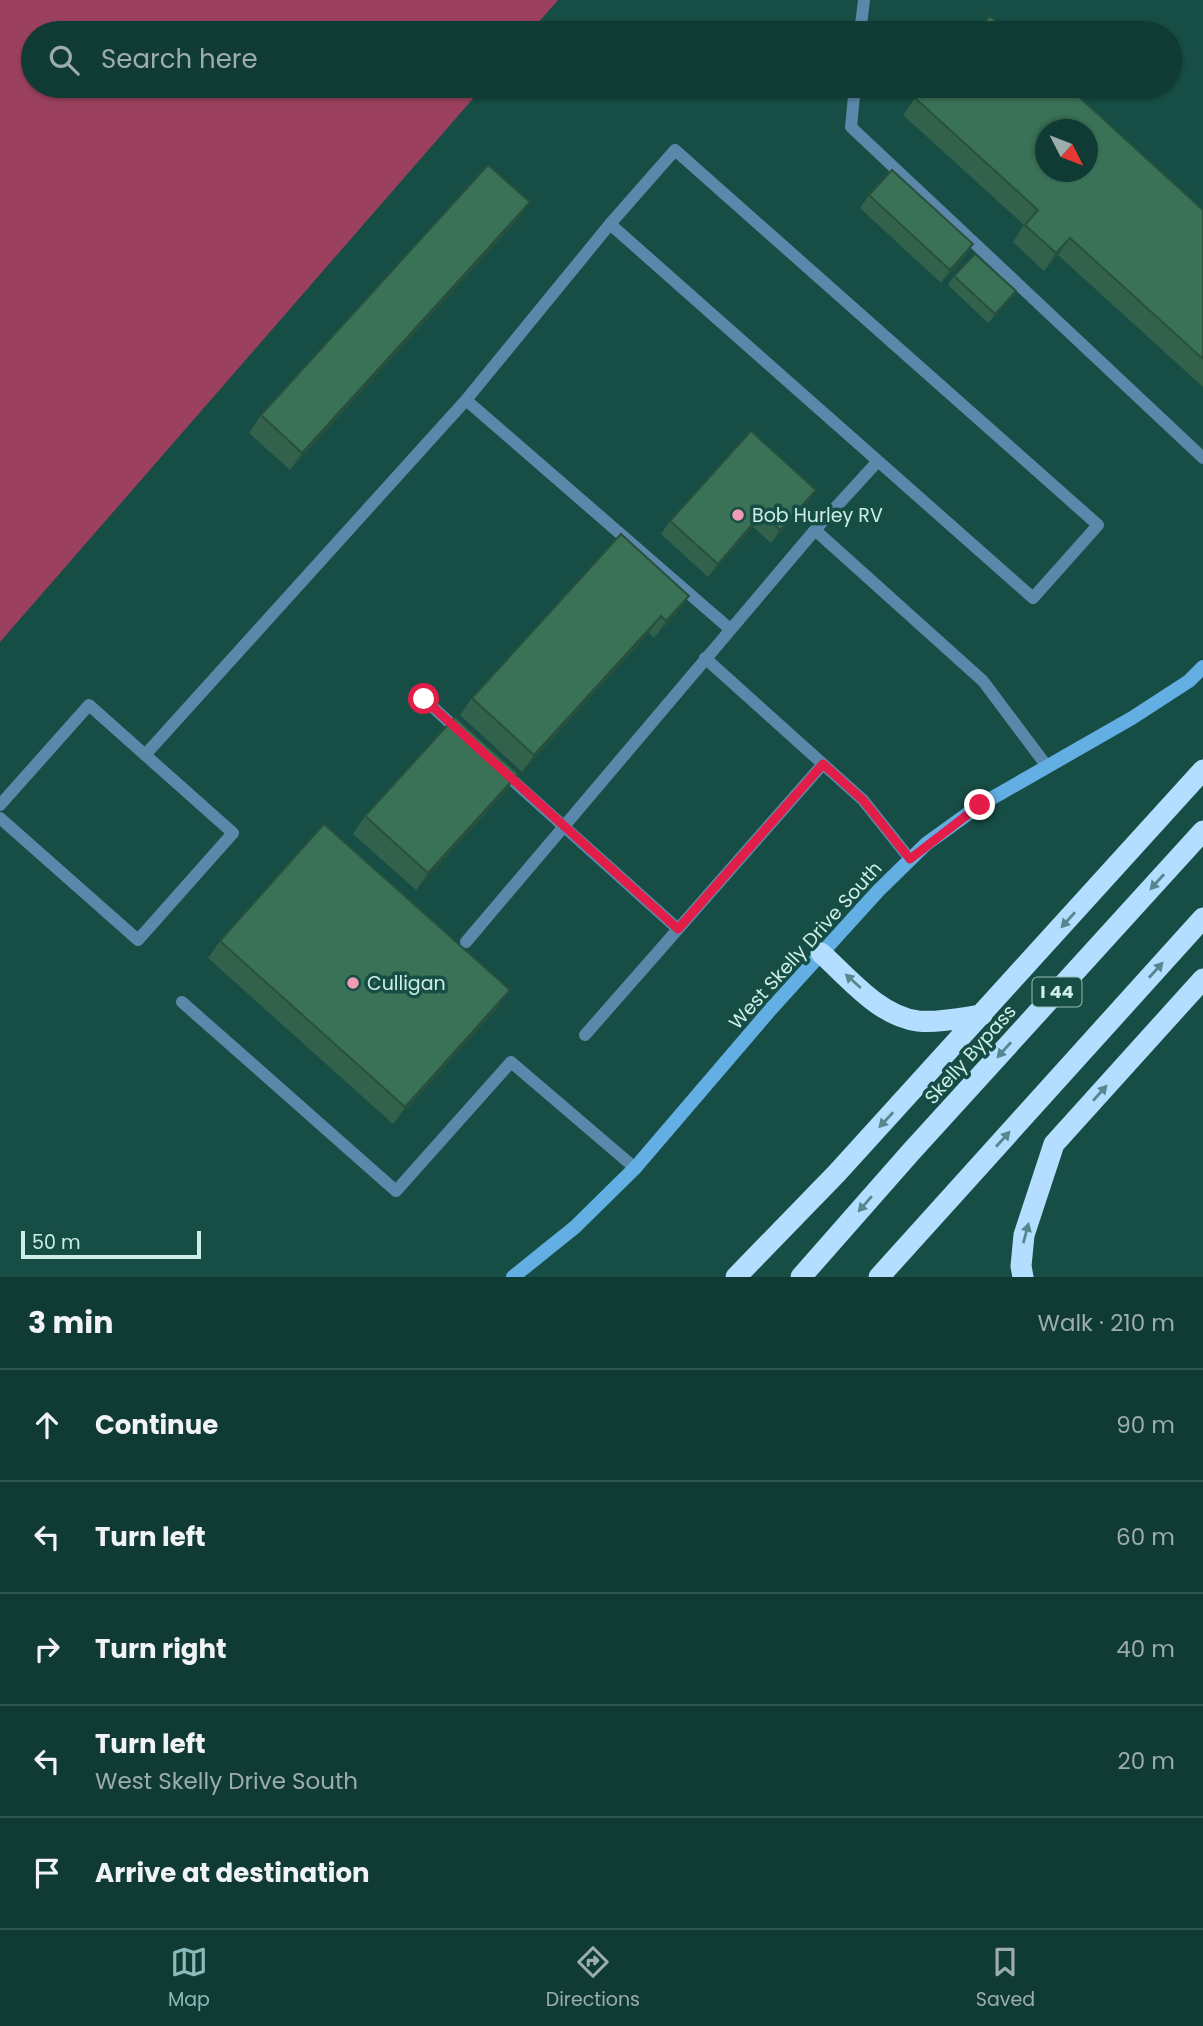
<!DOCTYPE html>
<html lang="en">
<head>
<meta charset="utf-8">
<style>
	:root { --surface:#103a34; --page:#1e4540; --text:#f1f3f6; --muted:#9cadac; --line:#30544f; --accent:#8bbbb9 }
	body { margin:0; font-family:Poppins,sans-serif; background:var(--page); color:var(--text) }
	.compass { position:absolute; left:1035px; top:119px; width:63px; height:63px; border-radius:50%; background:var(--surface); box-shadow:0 2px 5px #0004; rotate:132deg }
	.scale { position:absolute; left:21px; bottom:18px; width:180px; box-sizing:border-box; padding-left:7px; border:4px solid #cdefe8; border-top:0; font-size:19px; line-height:24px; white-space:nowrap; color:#cdefe8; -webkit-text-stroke:5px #164d45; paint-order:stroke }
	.stop { position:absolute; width:21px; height:21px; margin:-16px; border:5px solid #e11d48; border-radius:50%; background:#fff }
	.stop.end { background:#e11d48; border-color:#fff; box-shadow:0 2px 7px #0008 }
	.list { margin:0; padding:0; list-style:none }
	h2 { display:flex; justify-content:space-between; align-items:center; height:91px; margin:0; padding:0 28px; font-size:30px }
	h2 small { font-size:23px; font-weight:400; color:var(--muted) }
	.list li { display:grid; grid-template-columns:46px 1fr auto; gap:21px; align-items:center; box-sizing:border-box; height:112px; padding:0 28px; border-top:2px solid var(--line) }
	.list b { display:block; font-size:26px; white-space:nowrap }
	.list p { margin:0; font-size:23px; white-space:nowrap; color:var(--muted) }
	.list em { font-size:23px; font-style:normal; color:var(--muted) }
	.icon { flex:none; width:38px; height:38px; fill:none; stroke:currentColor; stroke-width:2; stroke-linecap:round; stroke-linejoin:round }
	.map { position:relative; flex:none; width:1203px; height:1277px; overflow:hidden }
	.search { position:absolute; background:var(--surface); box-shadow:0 2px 5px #0004; left:21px; right:21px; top:21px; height:77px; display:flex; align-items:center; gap:18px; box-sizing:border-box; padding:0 24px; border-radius:38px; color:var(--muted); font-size:26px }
	.sheet { height:651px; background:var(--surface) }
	nav { display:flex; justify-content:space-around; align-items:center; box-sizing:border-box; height:98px; border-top:2px solid var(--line); background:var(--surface); font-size:19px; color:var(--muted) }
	nav a { display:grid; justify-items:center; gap:4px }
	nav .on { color:var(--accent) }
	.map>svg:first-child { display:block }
	.green { fill:#9b415f }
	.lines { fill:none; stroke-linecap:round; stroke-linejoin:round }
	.lane { stroke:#5b88aa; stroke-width:12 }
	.secondary { stroke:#63aee3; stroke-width:14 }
	.highway { stroke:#b4deff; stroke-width:21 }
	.wall { fill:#32624b }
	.shaded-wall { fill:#29503d }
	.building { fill:#3a7257; stroke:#29503d; stroke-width:2; fill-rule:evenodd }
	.oneway { fill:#55878f }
	.route { stroke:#e11d48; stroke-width:9 }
	.poi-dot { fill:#f19ab3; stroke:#164d45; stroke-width:2.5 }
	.labels { text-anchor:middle; stroke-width:7; stroke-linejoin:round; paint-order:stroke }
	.shield { fill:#164d45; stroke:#96beb7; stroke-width:2 }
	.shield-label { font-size:18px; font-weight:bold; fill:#cdefe8 }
	.poi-label { font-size:19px; fill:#cdefe8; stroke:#164d45; text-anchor:start }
	.street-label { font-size:19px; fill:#cdefe8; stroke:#164d45 }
</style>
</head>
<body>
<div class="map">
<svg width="1203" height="1277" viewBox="0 0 1203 1277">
	<rect width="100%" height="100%" fill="#164d45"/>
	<!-- green -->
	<path class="green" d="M0,0H558L529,33H33V86H484L0,642Z"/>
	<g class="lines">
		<!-- lane -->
		<path class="lane" d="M860,33L864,0
			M855,86L851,127L1203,458
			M466,400L730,629
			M815,530L878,461
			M705,658L863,800L910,859
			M424,699L462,734
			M145,755L466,400L610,224L675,150L1098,525L1033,598L610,224
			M501,770L678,929
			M0,805L89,705L233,833L138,940L0,818
			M466,942L815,530L983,681L1046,765
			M182,1002L396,1191L511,1062L635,1168
			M585,1035L823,764"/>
		<!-- secondary -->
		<path class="secondary" d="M513,1277L575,1227L635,1168L771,1009L878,891L926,844L980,805L1132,718L1189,681L1203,667"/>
		<!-- highway -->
		<path class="highway" d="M821,953C849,978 879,1016 918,1021C939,1023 961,1018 982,1015
			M736,1277L837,1173L1203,770
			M801,1277L910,1153L1203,831
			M879,1277L1203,918
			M1023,1277L1021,1266L1024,1235L1054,1144L1203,979"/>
	</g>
	<!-- wall -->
	<path class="wall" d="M915,98L1203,210V387L1058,255L1044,271L1013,242L1024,225L903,115Z
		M869,195L973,244L964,258L941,283L860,208Z
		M518,219L290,470L249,433L261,415Z
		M954,276L1016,291L1010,300L988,323L948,285Z
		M816,490L807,503L771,543L753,527L708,577L661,534L670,521Z
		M621,534L677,613L654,638L649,633L522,772L460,715L472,698Z
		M518,774L506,791L416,890L353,834L365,816Z
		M220,941L510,990L498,1007L393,1124L208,958Z"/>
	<!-- shaded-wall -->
	<path class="shaded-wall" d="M530,202L518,219L290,470L302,453Z
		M1070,238L1058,255L1044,271L1056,253Z
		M973,244L964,258L941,283L950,270Z
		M1016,291L1010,300L988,323L995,314Z
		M816,490L807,503L771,543L780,530Z
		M762,513L753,527L708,577L718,564Z
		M689,596L677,613L654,638L666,621Z
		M661,616L649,633L522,772L534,755Z
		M518,774L506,791L416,890L428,873Z
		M510,990L498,1007L393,1124L405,1107Z"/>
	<!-- building -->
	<path class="building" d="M990,16L1009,33H974Z
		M926,86H1067L1203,210V359L1070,238L1056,253L1025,225L1038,210L915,98ZM1046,130H1088V172H1046Z
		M488,165L530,202L302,453L261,415Z
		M892,170L973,244L950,270L869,195Z
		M975,254L1016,291L995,314L954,276Z
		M751,431L816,490L780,530L762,513L718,564L670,521Z
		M621,534L689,596L666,621L661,616L534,755L472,698Z
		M455,717L518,774L428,873L365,816Z
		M324,824L510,990L405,1107L220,941Z"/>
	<!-- one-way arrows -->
	<defs><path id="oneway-solid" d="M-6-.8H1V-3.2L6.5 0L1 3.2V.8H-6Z" transform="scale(1.75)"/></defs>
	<g class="oneway">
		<use href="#oneway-solid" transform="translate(1157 882) rotate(132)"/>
		<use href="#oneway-solid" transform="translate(1068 920) rotate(132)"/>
		<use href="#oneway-solid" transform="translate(1156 970) rotate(-48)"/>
		<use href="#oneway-solid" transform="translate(853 981) rotate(-138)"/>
		<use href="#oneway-solid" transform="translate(1004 1050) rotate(132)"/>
		<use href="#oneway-solid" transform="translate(1100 1093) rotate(-48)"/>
		<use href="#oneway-solid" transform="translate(886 1120) rotate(133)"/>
		<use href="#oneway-solid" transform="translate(1003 1139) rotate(-48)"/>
		<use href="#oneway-solid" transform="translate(865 1204) rotate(131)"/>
		<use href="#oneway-solid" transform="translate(1026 1233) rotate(-75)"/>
	</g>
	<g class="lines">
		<!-- route -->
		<path class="route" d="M424,699L678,929L823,764L863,800L910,859L980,805"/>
	</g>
	<!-- markers -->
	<g class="poi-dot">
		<circle cx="738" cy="515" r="7"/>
		<circle cx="353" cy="983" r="7"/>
	</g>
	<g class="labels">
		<!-- shield labels -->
		<rect class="shield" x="1032.5" y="977.5" width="49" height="29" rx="5"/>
		<g class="shield-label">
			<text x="1057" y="998">I 44</text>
		</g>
		<!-- poi labels -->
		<g class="poi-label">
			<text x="752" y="522">Bob Hurley RV</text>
			<text x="367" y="990">Culligan</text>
		</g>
		<!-- street labels -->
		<g class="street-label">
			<text transform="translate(805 945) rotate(-48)" y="7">West Skelly Drive South</text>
			<text transform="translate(970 1054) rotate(-48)" y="7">Skelly Bypass</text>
		</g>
	</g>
</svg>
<svg class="compass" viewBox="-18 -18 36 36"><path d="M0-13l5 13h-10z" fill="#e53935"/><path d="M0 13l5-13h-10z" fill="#9cadac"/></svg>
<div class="scale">50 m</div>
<div class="stop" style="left:424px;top:699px"></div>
<div class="stop end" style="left:980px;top:805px"></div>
<div class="search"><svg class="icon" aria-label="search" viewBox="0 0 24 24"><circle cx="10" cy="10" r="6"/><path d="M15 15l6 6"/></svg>Search here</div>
</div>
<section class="sheet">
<h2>3 min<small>Walk · 210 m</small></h2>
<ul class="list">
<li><svg class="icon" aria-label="ahead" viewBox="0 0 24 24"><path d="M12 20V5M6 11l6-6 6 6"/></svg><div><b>Continue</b></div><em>90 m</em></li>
<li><svg class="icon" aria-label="left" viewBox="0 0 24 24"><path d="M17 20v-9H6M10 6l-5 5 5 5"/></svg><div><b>Turn left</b></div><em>60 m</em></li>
<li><svg class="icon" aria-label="right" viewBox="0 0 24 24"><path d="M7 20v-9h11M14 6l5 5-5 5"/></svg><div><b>Turn right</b></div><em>40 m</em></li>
<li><svg class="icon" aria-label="left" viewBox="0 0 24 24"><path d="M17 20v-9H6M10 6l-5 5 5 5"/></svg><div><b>Turn left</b><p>West Skelly Drive South</p></div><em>20 m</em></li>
<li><svg class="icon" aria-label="arrive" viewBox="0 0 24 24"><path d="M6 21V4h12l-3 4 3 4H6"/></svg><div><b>Arrive at destination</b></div></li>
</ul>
</section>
<nav>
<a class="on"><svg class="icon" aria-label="map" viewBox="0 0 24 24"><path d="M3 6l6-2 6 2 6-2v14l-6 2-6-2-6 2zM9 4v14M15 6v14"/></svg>Map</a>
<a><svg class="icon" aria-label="directions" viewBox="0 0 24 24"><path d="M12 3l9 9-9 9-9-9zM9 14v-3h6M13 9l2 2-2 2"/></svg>Directions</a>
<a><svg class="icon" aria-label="saved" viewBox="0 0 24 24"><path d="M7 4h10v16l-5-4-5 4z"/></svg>Saved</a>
</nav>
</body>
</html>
